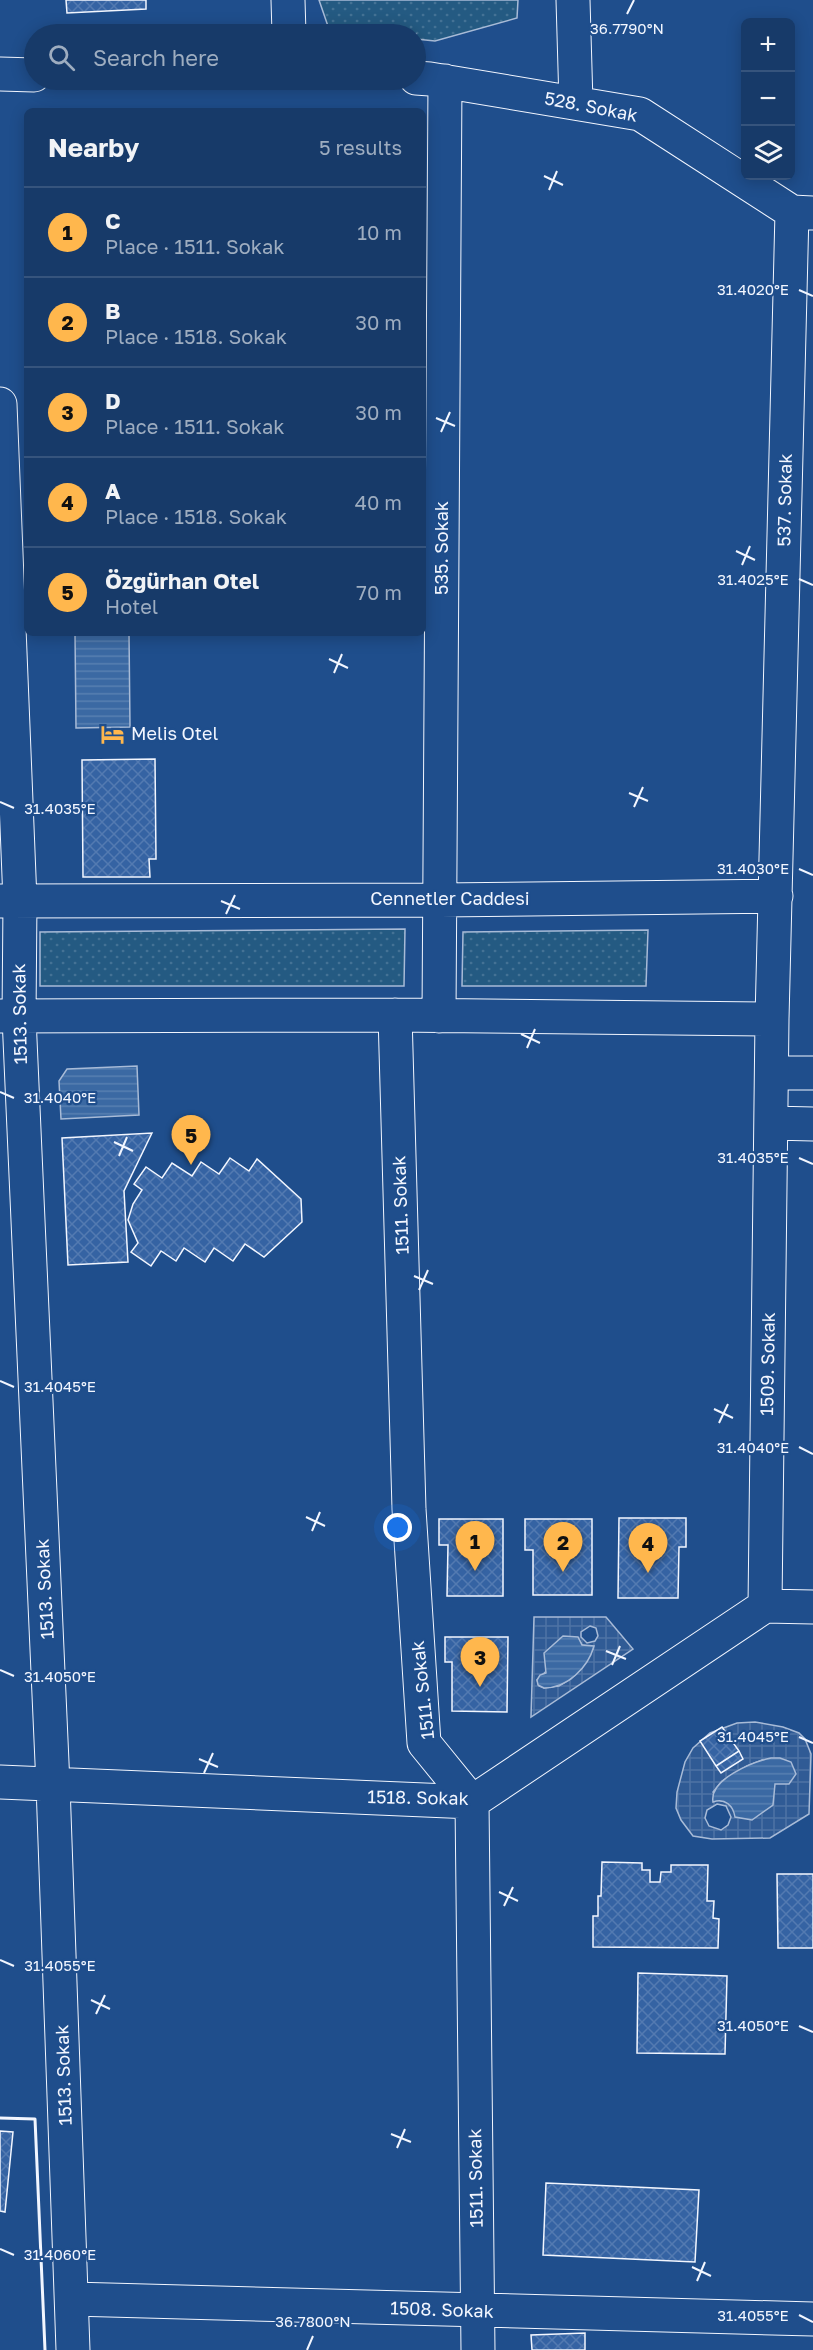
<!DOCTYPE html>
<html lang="en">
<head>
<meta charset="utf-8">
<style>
	:root { --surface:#173a69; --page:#244571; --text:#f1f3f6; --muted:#9eadc0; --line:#36547d; --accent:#ffb74d }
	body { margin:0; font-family:"Golos Text",sans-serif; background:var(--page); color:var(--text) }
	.controls { position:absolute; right:18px; top:18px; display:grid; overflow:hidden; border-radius:9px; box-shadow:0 3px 15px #0003 }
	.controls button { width:54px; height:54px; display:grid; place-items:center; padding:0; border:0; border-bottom:2px solid var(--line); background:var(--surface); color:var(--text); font:30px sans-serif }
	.you { position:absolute; left:398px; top:1528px; width:21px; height:21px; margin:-15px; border:4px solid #fff; border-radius:50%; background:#1a73e8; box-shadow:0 0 0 9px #1a73e833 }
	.badge { display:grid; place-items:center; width:39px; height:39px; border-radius:50%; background:var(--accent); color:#111; font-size:20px; font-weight:700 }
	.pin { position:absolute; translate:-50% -50px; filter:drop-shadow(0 2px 3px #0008) }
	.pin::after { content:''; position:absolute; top:32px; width:21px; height:18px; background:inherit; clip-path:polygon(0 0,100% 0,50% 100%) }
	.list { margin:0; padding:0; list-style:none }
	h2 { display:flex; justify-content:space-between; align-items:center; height:78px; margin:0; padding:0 24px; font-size:26px }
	h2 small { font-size:20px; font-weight:400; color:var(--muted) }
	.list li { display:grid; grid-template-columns:39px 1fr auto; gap:18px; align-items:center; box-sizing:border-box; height:90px; padding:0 24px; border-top:2px solid var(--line) }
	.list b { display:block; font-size:22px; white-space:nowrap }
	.list p { margin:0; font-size:20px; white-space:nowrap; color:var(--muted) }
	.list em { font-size:20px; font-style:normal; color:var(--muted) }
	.icon { flex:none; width:33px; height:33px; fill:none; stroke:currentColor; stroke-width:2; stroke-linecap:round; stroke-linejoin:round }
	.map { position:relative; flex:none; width:813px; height:2350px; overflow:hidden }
	.search { position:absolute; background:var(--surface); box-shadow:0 3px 15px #0003; left:24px; top:24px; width:402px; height:66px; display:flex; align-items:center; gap:15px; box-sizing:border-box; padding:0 21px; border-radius:33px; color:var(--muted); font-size:22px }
	.panel { position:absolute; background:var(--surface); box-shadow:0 3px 15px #0003; left:24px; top:108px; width:402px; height:528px; border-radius:9px }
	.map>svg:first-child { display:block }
	.grass { fill:url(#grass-dots); stroke:#a8bbd7; stroke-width:1.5 }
	.plaza { fill:url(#plaza-grid); stroke:#a8bbd7; stroke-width:1.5; fill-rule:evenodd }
	.water { fill:url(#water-rules); stroke:#a8bbd7; stroke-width:1.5 }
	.building { fill:url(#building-cross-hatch); stroke:#f2f6ff; stroke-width:1.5 }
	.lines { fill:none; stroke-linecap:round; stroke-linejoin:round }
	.minor-casing { stroke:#f2f6ff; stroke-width:35 }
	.minor { stroke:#1f4e8c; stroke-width:33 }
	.wall { stroke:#f2f6ff; stroke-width:3 }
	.ticks { fill:none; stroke:#f2f6ff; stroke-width:2 }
	.labels { text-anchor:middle; stroke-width:4.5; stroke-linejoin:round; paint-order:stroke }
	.street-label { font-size:18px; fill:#f2f6ff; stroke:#1f4e8c }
	.poi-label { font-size:18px; fill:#f2f6ff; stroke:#1f4e8c; text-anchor:start }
	.ticks-label { font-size:15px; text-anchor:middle; fill:#f2f6ff; stroke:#1f4e8c; stroke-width:4.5; stroke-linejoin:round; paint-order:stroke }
</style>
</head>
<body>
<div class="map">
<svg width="813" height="2350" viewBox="0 0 813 2350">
	<defs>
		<pattern id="grass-dots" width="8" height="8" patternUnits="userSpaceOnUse" patternTransform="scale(1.5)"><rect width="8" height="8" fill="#245a82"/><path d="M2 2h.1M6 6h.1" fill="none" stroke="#447295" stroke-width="1.8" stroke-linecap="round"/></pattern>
		<pattern id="plaza-grid" width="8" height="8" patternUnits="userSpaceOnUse" patternTransform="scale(1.5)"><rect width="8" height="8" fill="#305b95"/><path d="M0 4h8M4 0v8" fill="none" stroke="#4e73a5"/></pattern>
		<pattern id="water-rules" width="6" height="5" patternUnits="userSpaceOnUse" patternTransform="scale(1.5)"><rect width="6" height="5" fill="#3b69a3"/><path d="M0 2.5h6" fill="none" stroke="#587fb1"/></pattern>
		<pattern id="building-cross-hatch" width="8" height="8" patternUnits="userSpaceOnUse" patternTransform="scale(1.5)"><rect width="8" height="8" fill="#3563a3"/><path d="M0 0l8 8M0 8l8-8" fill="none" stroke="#537ab1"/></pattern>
	</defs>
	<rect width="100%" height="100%" fill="#1f4e8c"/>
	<!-- grass -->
	<path class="grass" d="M319,0H518L517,18L435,41L416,39V34H359L330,32Z
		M405,929L404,986H40V932Z
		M648,930L646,986H462L463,932Z"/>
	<!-- plaza -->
	<path class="plaza" d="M534,1617H606L633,1649L531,1717ZM590,1626L596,1628L598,1636L595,1641L587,1643L581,1637V1632ZM579,1640L582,1645L592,1647L593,1649L581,1669L571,1679L559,1686L544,1688L539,1686L537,1680Z
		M755,1722L783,1727L799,1733L805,1739L811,1754L809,1814L770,1838L712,1839L693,1836L681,1820L676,1808L677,1792L685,1762L693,1748L710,1733L737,1723ZM762,1760L734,1809L726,1802L718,1800L713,1792L722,1781L747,1766ZM717,1804L726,1806L731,1817L728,1825L721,1830L709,1826L705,1818L707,1810Z"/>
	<!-- water -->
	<path class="water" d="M75,633H129L130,727L76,728Z
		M137,1066L139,1115L61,1119L59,1081L67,1069Z
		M563,1636L578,1637L582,1645L594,1646C588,1668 567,1688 544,1688L538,1685L537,1680L540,1675L546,1673L544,1653Z
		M771,1758H780L791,1762L796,1774L789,1784H775L773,1805L752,1820L735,1817C733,1805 725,1798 713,1802C709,1779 753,1762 771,1758Z"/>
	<!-- building -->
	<path class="building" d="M66,0H146V9L67,13Z
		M155,759L156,859H149L150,877H83L82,760Z
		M152,1133L124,1191L128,1262L68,1265L62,1138Z
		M230,1158L249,1171L257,1159L301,1199L302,1222L264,1257L245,1244L233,1261L214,1248L205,1262L184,1248L176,1261L161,1251L151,1266L131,1252L138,1243L128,1220L133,1204L142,1190L134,1184L146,1167L162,1178L172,1163L192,1176L201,1162L219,1174Z
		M619,1518H686V1547H679L678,1598H618Z
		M439,1519H503V1596H447L448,1545H439Z
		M525,1519H592V1595H533V1550H525Z
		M445,1637H508L507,1712L452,1711V1662H445Z
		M722,1727L739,1751L716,1766L700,1741Z
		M739,1751L743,1759L721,1773L716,1766Z
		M602,1862L642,1863V1870H650V1882H660L661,1872H671V1865H708L707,1901H714L713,1918L719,1919L718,1948L593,1947V1916H598V1896H601Z
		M777,1874H813V1948H778Z
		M638,1973L727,1976L725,2054L637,2053Z
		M0,2131L13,2132L5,2212L0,2211Z
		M546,2183L699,2190L695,2262L543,2255Z
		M585,2333V2350H532L531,2335Z"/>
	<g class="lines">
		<defs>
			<path id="minor" d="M288,0L289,34
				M573,0L576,103
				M0,74L34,75
				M416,78L430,79L640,114L792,212L813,213
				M0,404L20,901L19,1017L53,1785L73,2350
				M0,901L441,900L776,896
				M395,1015L409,1509L424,1743L472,1802L478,2350
				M0,1016L395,1015L772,1019
				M439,1016L445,81
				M773,1073H813
				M772,1123L813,1124
				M765,1606L772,1019L792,212
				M0,1782L472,1802L765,1606L813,1607
				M72,2299L813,2319"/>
		</defs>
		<!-- minor casing -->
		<use href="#minor" class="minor-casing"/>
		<!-- minor -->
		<use href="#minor" class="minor"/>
		<!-- wall -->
		<path class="wall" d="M0,2118L35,2119L45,2350"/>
	</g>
	<!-- ticks -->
	<path class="ticks" d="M627,14L634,0M544,176L563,185M549,190L557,171M799,290L813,296M436,418L455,426M441,432L450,412M736,551L755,560M742,565L750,546M799,579L813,585M329,659L348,668M334,673L342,654M629,793L648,801M0,802L14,808M634,807L643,787M799,869L813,875M221,901L240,909M226,914L235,895M521,1034L540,1043M527,1048L535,1029M0,1092L14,1098M114,1142L133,1151M119,1156L127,1137M799,1158L813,1164M414,1276L433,1284M419,1290L428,1270M0,1381L14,1387M714,1409L733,1418M719,1423L728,1404M799,1447L813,1454M306,1517L325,1526M312,1531L320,1512M606,1651L626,1659M612,1665L620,1646M0,1670L14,1676M799,1737L813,1743M199,1759L218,1767M204,1773L213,1753M499,1892L518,1901M504,1906L513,1887M0,1960L14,1966M91,2000L110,2009M96,2014L105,1995M799,2026L813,2032M391,2134L411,2142M397,2148L405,2129M0,2249L14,2255M692,2267L711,2276M697,2281L705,2262M799,2315L813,2322M307,2350L313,2336"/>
	<!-- icons -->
	<defs>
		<symbol id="hotel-bare" viewBox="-9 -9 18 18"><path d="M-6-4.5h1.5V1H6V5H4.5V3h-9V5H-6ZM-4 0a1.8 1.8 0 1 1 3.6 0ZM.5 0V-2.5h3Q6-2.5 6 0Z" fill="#ffb74d" stroke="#1f4e8c" stroke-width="2.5" paint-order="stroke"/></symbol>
	</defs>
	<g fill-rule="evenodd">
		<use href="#hotel-bare" x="96" y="718" width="33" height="33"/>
	</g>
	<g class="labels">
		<!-- street labels -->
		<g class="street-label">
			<text transform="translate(591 107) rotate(11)" y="6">528. Sokak</text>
			<text transform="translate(785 500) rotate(-89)" y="6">537. Sokak</text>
			<text transform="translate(442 548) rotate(-90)" y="6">535. Sokak</text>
			<text x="450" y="905">Cennetler Caddesi</text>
			<text transform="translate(20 1014) rotate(-91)" y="6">1513. Sokak</text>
			<text transform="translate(401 1205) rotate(-92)" y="6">1511. Sokak</text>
			<text transform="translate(768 1364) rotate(-89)" y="6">1509. Sokak</text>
			<text transform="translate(45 1589) rotate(-93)" y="6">1513. Sokak</text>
			<text transform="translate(423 1690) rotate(-96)" y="6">1511. Sokak</text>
			<text transform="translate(418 1798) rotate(1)" y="6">1518. Sokak</text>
			<text transform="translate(64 2075) rotate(-92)" y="6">1513. Sokak</text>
			<text transform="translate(476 2178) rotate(-91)" y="6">1511. Sokak</text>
			<text transform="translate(442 2310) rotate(2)" y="6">1508. Sokak</text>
		</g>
		<!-- poi labels -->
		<g class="poi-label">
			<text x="131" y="740">Melis Otel</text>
		</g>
	</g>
	<g class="ticks-label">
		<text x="627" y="34">36.7790°N</text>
		<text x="753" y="295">31.4020°E</text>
		<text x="753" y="585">31.4025°E</text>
		<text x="60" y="814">31.4035°E</text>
		<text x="753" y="874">31.4030°E</text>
		<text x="60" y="1103">31.4040°E</text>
		<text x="753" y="1163">31.4035°E</text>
		<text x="60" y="1392">31.4045°E</text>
		<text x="753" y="1453">31.4040°E</text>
		<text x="60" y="1682">31.4050°E</text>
		<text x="753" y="1742">31.4045°E</text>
		<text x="60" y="1971">31.4055°E</text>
		<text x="753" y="2031">31.4050°E</text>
		<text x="60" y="2260">31.4060°E</text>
		<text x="753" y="2321">31.4055°E</text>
		<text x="313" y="2327">36.7800°N</text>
	</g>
</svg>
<div class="controls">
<button>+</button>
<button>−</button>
<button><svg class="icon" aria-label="layers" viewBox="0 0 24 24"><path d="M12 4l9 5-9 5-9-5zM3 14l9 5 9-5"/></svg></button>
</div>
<div class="you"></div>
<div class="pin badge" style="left:475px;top:1571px">1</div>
<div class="pin badge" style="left:563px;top:1572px">2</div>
<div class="pin badge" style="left:480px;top:1687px">3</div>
<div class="pin badge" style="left:648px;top:1573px">4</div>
<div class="pin badge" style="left:191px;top:1165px">5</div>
<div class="search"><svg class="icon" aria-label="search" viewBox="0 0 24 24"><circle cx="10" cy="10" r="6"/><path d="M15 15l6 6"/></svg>Search here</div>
<section class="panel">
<h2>Nearby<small>5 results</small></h2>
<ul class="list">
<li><span class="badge">1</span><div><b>C</b><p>Place · 1511. Sokak</p></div><em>10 m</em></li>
<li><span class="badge">2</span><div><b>B</b><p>Place · 1518. Sokak</p></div><em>30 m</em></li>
<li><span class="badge">3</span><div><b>D</b><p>Place · 1511. Sokak</p></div><em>30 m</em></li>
<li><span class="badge">4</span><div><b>A</b><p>Place · 1518. Sokak</p></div><em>40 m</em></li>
<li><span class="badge">5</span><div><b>Özgürhan Otel</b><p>Hotel</p></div><em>70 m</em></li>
</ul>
</section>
</div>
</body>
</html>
